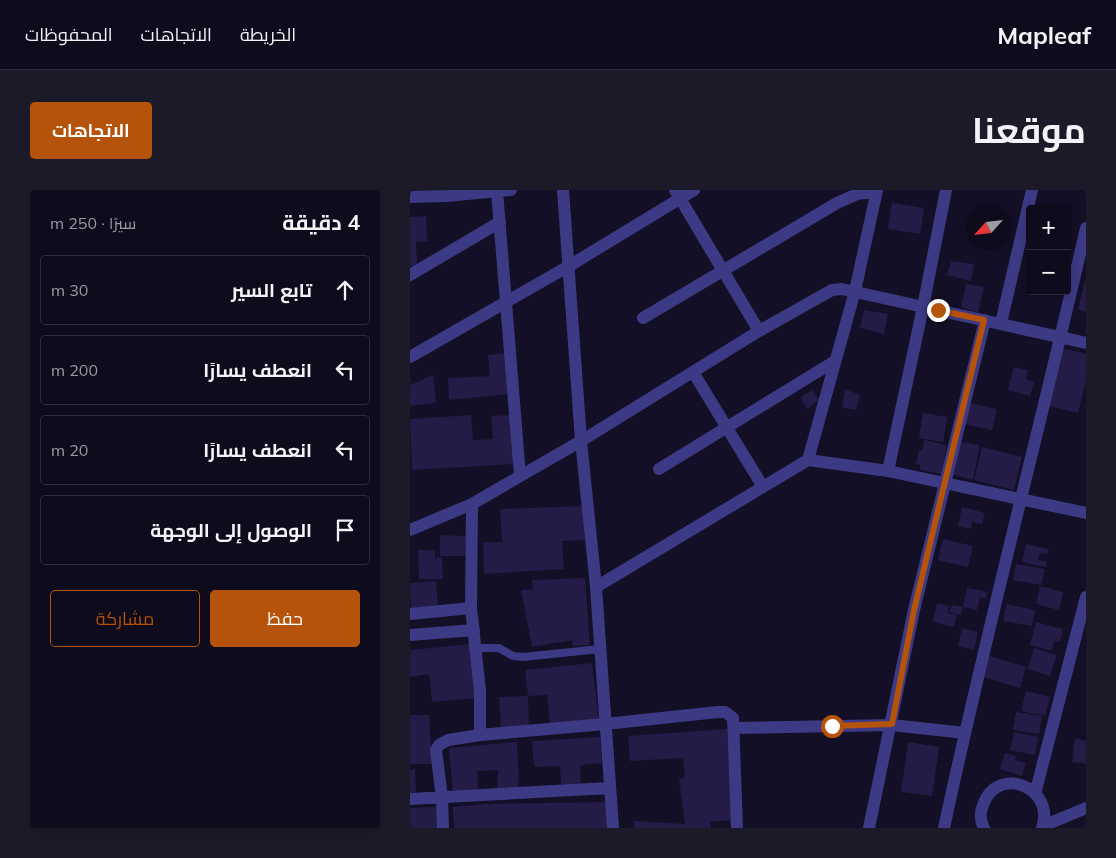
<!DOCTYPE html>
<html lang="ar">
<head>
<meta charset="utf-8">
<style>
	:root { --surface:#0e0b1c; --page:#1c1929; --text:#f1f3f6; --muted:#9b9ba3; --line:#2e2b3b; --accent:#b45309 }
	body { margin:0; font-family:Mulish,Cairo,sans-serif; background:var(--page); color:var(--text); direction:rtl }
	.controls { position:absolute; right:15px; top:15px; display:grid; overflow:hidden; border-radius:5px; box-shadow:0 2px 8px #0003 }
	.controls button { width:45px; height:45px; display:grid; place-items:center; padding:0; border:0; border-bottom:1px solid var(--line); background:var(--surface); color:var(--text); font:25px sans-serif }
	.compass { position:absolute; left:556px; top:15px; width:45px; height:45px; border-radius:50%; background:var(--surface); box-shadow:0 2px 8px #0003; rotate:243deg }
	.stop { position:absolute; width:15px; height:15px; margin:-11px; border:4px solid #b45309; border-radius:50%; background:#fff }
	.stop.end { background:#b45309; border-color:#fff; box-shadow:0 1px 5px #0008 }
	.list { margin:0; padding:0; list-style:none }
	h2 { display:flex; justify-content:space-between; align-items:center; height:65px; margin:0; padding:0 20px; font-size:21px }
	h2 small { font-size:16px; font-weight:400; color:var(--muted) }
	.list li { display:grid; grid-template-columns:32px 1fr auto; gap:15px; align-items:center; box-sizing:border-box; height:70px; margin:0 10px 10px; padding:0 10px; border:1px solid var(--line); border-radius:5px }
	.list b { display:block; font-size:19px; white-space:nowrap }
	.list em { font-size:16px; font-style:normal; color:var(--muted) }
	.actions { display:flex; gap:10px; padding:15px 20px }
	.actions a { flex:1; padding:11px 0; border:1px solid var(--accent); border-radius:5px; text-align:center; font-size:18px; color:var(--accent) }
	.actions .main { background:var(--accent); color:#fff }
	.icon { flex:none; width:28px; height:28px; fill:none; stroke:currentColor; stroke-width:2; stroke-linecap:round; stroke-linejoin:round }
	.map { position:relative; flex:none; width:676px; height:638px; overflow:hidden; direction:ltr; border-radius:5px }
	header { display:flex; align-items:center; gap:30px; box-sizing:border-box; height:70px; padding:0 25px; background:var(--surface); border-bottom:1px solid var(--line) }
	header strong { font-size:24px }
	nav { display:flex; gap:28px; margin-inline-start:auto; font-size:18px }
	.intro { display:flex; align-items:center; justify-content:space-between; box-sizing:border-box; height:120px; padding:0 30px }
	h1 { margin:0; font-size:35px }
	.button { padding:12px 22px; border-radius:5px; background:var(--accent); color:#fff; font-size:18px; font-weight:700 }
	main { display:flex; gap:30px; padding:0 30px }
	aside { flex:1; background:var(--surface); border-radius:5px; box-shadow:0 2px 8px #0003 }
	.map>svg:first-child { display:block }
	.building { fill:#241b47 }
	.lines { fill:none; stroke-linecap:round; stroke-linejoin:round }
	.service { stroke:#3d3a85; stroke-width:8 }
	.minor { stroke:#3d3a85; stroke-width:12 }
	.route { stroke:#b45309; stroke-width:6 }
</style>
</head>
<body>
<header>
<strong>Mapleaf</strong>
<nav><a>الخريطة</a><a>الاتجاهات</a><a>المحفوظات</a></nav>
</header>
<div class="intro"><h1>موقعنا</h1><a class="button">الاتجاهات</a></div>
<main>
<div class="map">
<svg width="676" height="638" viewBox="0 0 676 638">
	<rect width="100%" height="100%" fill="#130f26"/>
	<!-- building -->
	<path class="building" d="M482,13L514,18L510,44L478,39Z
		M16,26L17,51L6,52L7,75L0,76V27Z
		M541,71L564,74L561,91L537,85Z
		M675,91H676V122L668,120Z
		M556,94L574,97L568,123L551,117Z
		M454,120L478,124L474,144L450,138Z
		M652,158L676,164V191L668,223L639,216Z
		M97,163L100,204L39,210L38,188L80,186L78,165Z
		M604,177L618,180L616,189L624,192L620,206L598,200Z
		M23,185L26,213L0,216V195Z
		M435,199L450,205L446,220L432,218Z
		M403,200L409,210L397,219L390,207Z
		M559,213L587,219L582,240L554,234Z
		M513,223L537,227L533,252L509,248Z
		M61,225L63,250L83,249L81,226L102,225L105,274L2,280L0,229Z
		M514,250L537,255L531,284L510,280V275L506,274L509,260L512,261Z
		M546,251L570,255L563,290L539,284Z
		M572,257L612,267L604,300L564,290Z
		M173,316L175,350L152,351L154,379L74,384L73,352H92L90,319Z
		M552,317L575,323L572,334L562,332L561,339L548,336Z
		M30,345L56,346L55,366H30Z
		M533,349L563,356L558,377L528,370Z
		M616,354L639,359L637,364L630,363L628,370L637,372L636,377L612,372Z
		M8,360H25V368L32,367L33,389H9Z
		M606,374L635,379L631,395L603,390Z
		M175,388L180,455L162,456L163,450L122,457L111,400L123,399L122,390Z
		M26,391L28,416L1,419L0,393Z
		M630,396L653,402L649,420L626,414Z
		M557,398L578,402L576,409L570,407L567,420L553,417Z
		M527,413L539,416L538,423L547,425L544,437L523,432Z
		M596,414L625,420L622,436L593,431Z
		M542,415L553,417L551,425L539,422Z
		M626,432L653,439L650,452L644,451L642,461L620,455Z
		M552,438L568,442L564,460L548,456Z
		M60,454L67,508L22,512L19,484L0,487V460Z
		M624,458L647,465L640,486L617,479Z
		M576,465L616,477L610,498L570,486Z
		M182,473L189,530L140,534L137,505L118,506L115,480Z
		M616,501L640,507L635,526L611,521Z
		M118,506L119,538L91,539L89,507Z
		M606,522L632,526L629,544L603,540Z
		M0,525H19L22,574H0Z
		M317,539L324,630L300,632L301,638H224V631L275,634L269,589L275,588L273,568L220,571L218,546Z
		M604,542L628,547L625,565L600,560Z
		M190,547L192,573L170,575L171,595L151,596L150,576L124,577L122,551Z
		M665,548L676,551V574L662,572Z
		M107,552L109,598L87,599L88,580L67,581L68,602L43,604L39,558Z
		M498,552L529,557L522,606L491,602Z
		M595,563L606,566L605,570L616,573L612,586L590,579Z
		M5,579L6,602L0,603V580Z
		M198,612V638H44L43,617L73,614Z
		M27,617V638H0V618Z"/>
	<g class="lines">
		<!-- service -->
		<path class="service" d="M65,458H89L103,466L113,467L190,459"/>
		<!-- minor -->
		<path class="minor" d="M153,0L171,251L186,397L203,638
			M265,0L349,141
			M87,1L110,286
			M0,7L36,6L101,0
			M0,85L90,32
			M233,128L427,13L447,4L467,1
			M591,133L622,0
			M0,167L159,76L284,0
			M283,182L353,297
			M398,270L445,101L467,0
			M249,279L425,171
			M478,281L513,117L536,0
			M62,314L61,418L70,501V545
			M0,340L62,314L171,251L349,141L422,100L432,99L676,153
			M186,397L398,270L478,281L676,323
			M0,424L61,418
			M0,445L64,440
			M324,538L482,535L555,543
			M625,604L676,407
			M0,609L200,598
			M633,636L676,618
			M33,638L32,608L26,560L29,555L38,550L70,545L195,534L308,522H315L323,528L327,638
			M459,638L504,420L575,130
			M534,638C577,437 630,238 676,38
			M574,638C570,631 570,622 573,615C587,574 646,597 632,638"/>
	</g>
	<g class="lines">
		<!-- route -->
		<path class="route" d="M422,536L482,534L504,420L574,130L528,120"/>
	</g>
</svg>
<div class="controls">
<button>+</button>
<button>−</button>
</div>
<svg class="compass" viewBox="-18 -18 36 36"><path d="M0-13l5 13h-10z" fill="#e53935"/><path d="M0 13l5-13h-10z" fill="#9b9ba3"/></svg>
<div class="stop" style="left:422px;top:536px"></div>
<div class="stop end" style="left:528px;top:120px"></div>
</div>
<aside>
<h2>4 دقيقة<small>سيرًا · 250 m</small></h2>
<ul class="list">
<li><svg class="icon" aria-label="ahead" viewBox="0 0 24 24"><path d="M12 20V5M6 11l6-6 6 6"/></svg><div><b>تابع السير</b></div><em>30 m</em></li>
<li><svg class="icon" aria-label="left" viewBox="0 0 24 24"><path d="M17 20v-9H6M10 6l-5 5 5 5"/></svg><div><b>انعطف يسارًا</b></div><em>200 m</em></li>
<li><svg class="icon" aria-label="left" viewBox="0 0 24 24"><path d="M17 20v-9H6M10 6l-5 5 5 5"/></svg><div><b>انعطف يسارًا</b></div><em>20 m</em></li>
<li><svg class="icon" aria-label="arrive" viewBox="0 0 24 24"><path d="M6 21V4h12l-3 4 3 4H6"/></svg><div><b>الوصول إلى الوجهة</b></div></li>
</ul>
<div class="actions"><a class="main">حفظ</a><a>مشاركة</a></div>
</aside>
</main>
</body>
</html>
